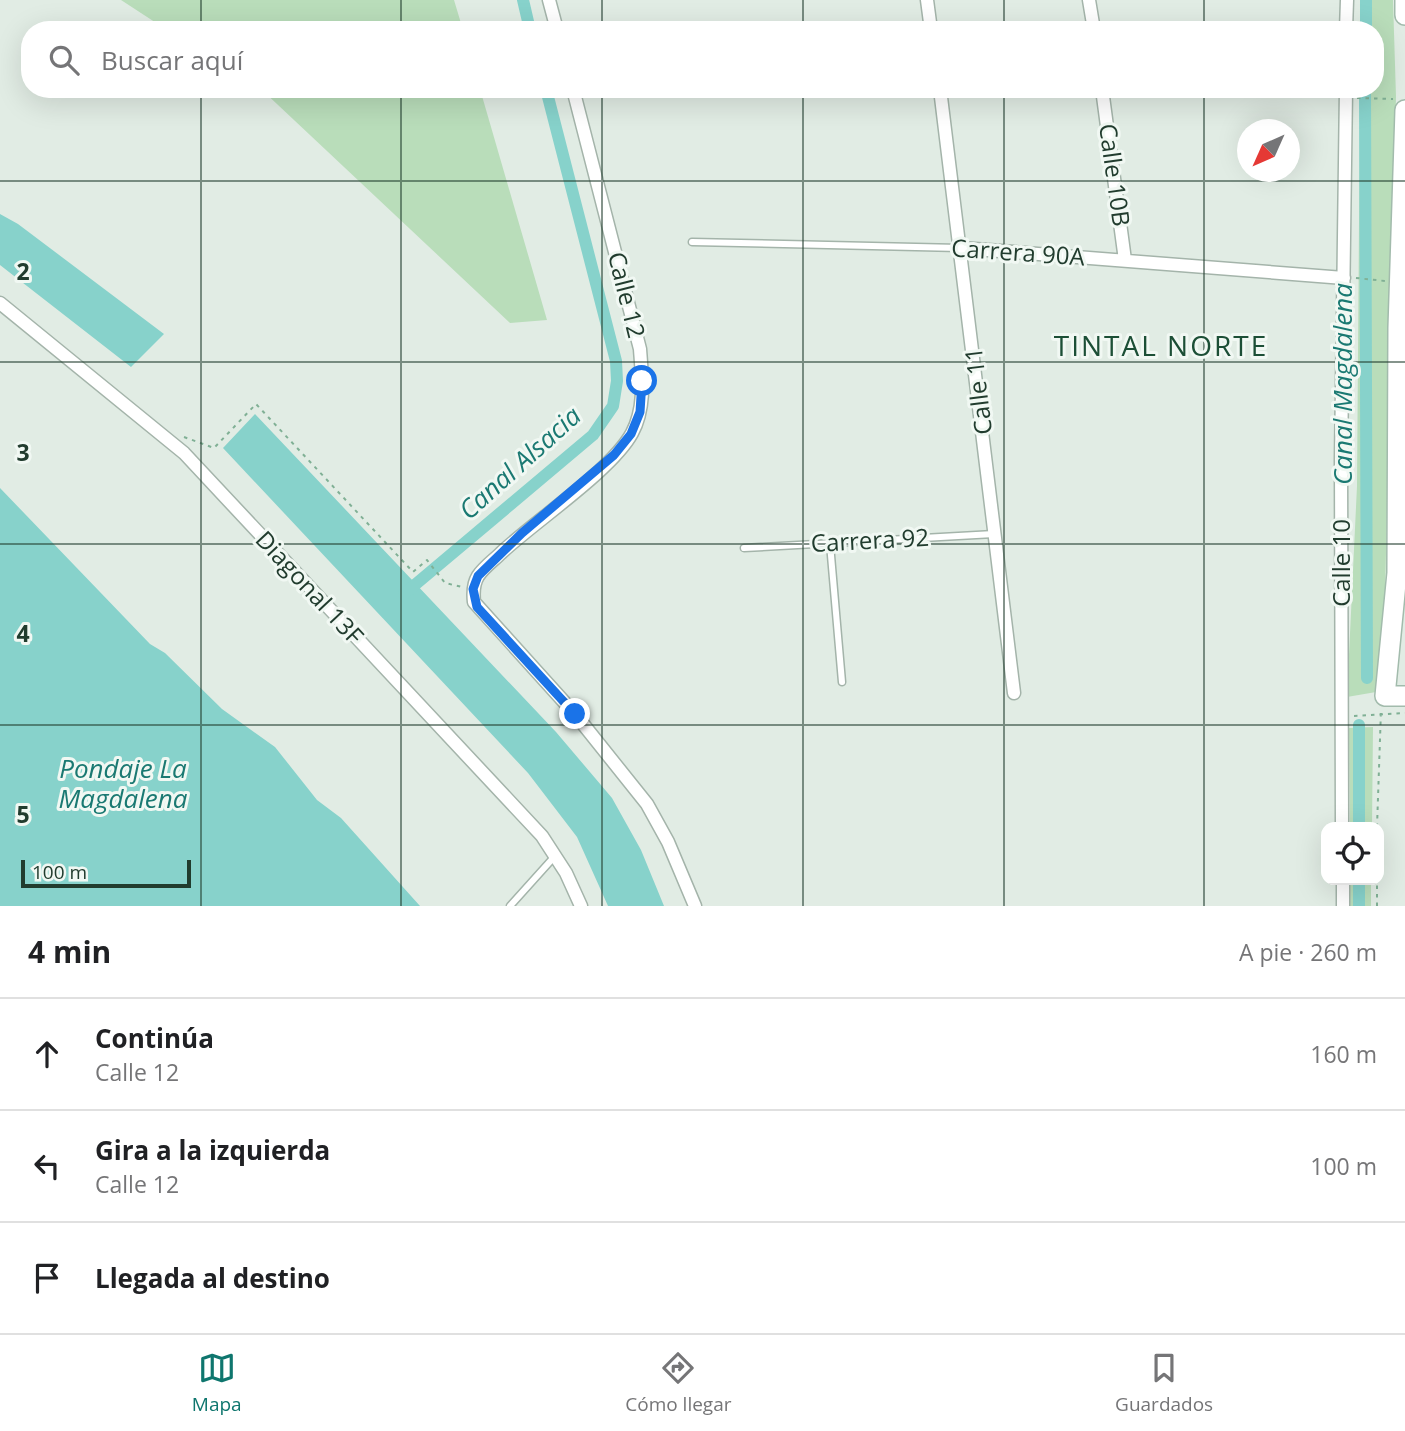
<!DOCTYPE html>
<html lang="es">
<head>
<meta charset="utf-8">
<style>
	:root { --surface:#fff; --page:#f6f6f6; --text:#202124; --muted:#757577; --line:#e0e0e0; --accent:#0f766e }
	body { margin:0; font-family:"Open Sans",sans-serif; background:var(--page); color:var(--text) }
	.controls { position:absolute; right:21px; bottom:21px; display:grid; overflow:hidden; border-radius:14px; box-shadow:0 7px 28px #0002 }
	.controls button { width:63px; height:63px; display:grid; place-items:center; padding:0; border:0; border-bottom:2px solid var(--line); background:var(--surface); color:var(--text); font:35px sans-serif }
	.compass { position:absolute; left:1237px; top:119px; width:63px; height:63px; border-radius:50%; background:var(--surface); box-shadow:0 7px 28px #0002; rotate:225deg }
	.scale { position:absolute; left:21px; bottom:18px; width:170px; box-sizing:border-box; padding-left:7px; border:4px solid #213c2e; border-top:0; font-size:19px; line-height:24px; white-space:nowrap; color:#213c2e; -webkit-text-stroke:5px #f1f8f3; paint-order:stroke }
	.stop { position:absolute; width:21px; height:21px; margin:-16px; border:5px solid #1a73e8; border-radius:50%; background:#fff }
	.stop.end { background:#1a73e8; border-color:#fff; box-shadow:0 2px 7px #0008 }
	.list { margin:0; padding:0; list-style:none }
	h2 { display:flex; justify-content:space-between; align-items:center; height:91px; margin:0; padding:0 28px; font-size:30px }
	h2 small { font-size:23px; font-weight:400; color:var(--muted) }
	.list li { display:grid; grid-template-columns:46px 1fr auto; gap:21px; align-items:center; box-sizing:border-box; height:112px; padding:0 28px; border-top:2px solid var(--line) }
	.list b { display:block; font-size:26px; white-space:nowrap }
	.list p { margin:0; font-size:23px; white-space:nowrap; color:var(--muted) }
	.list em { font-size:23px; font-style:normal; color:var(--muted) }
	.icon { flex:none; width:38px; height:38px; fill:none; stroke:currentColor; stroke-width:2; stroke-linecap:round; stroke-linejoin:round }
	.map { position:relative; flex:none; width:1405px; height:906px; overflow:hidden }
	.search { position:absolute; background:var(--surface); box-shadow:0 7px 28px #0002; left:21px; right:21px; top:21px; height:77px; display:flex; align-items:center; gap:18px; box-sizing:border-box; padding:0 24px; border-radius:28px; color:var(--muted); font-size:26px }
	.sheet { height:427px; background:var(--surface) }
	nav { display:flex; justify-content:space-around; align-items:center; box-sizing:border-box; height:98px; border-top:2px solid var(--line); background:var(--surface); font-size:19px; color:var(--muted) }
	nav a { display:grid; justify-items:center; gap:4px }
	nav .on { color:var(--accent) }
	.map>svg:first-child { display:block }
	.green { fill:#b9ddba }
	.water { fill:#87d2cb }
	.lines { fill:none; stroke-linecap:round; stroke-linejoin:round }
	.canal { stroke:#87d2cb; stroke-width:12 }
	.lane-casing { stroke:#a4b4aa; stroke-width:9 }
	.street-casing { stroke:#a4b4aa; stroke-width:15 }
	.secondary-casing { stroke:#a2bbac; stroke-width:22 }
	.path { stroke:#80b095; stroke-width:2; stroke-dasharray:3.5 5; stroke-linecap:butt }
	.lane { stroke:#fff; stroke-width:6 }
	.street { stroke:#fff; stroke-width:12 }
	.secondary { stroke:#fff; stroke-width:19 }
	.route { stroke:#1a73e8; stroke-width:9 }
	.grid { fill:none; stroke:#213c2e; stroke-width:2; stroke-opacity:0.55 }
	.labels { text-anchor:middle; stroke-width:6; stroke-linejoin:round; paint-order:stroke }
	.street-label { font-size:24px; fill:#213c2e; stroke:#f1f8f3 }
	.water-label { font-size:26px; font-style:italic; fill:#1a7972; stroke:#f1f8f3 }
	.quarter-label { font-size:28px; letter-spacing:2px; fill:#1c4f36; stroke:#f1f8f3 }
	.grid-label { font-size:23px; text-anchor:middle; font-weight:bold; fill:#213c2e; stroke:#f1f8f3; stroke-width:6; stroke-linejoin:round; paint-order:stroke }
</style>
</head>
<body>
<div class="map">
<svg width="1405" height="906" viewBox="0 0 1405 906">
	<rect width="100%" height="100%" fill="#e1ece4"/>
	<!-- green -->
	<path class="green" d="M121,0H454L463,30H167Z
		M1361,0H1393L1396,97L1385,598L1376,692L1347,697L1357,486L1360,89H1375V30H1361Z
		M261,89H480L547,320L510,323Z
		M1373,727L1372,827H1350L1349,728Z
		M1350,880H1371V906H1350Z"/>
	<!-- water -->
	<path class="water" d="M0,214L18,224L164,334L131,367L0,265Z
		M255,414L556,732L612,798L641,850L664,906H608L577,837L528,773L223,448Z
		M0,488L150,644L165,653L222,709L275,747L317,800L341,818L420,906H0Z"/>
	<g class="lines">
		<!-- canal -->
		<path class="canal" d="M523,0L530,30
			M1366,30V0
			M1365,89L1367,678
			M404,594L593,435L613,406L617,381L616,361L546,89
			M1359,725V827
			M1359,880V906"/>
		<defs>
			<path id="lane" d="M692,242L960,248
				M830,544L842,682
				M744,548L994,534
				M510,906L555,856"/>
			<path id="street" d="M549,0L557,30
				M927,0L931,30
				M1089,0L1094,30
				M1346,30L1347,0
				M573,89L640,349C642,377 646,407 632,433C612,470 535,521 501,553C494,560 484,567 478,576C473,584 473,593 474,602L575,714L647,804L668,842L695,906
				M940,89L1014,693
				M1102,89L1125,260
				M962,248L1344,278
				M0,303L184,453L542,836L566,873L581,906
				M1342,827L1341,460L1346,89
				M1343,880V906"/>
			<path id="secondary" d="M1405,0V15
				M1405,110L1398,328L1397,573L1385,696H1405"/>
		</defs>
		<!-- lane casing -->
		<use href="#lane" class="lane-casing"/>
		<!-- street casing -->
		<use href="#street" class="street-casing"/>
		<!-- secondary casing -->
		<use href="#secondary" class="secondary-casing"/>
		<!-- path -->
		<path class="path" d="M1357,98L1393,99
			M1356,278L1385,281
			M184,437L214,448L256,404L413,572L427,560L445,583L462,587
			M1354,716L1405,713
			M1377,827L1381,710
			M1377,906V880"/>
		<!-- lane -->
		<use href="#lane" class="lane"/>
		<!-- street -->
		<use href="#street" class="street"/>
		<!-- secondary -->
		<use href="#secondary" class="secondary"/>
	</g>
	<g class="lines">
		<!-- route -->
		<path class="route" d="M575,714L477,607L473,589L478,576L522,533L614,455L631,434L640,412L642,381"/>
	</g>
	<!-- grid -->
	<path class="grid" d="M201,0V30M401,0V30M602,0V30M803,0V30M1004,0V30M1204,0V30M201,89V906M401,89V906M602,89V906M803,89V906M1004,89V906M1204,89V906M0,181H1405M0,362H1405M0,544H1405M0,725H1405"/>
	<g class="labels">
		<!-- street labels -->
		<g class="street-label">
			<text transform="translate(1114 175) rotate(82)" y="8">Calle 10B</text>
			<text transform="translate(1018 253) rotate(4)" y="8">Carrera 90A</text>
			<text transform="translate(626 295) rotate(76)" y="8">Calle 12</text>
			<text transform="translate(979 391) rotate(-97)" y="8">Calle 11</text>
			<text transform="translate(870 541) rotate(-3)" y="8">Carrera 92</text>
			<text transform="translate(1342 563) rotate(-90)" y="8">Calle 10</text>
			<text transform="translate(309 588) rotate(47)" y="8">Diagonal 13F</text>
		</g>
		<!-- water labels -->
		<g class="water-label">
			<text transform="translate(1343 384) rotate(-90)" y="9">Canal Magdalena</text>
			<text transform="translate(520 463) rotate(-42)" y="9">Canal Alsacia</text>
			<text x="123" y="778">Pondaje La<tspan x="123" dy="30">Magdalena</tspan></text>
		</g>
		<!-- quarter labels -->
		<g class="quarter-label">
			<text x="1161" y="356">TINTAL NORTE</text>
		</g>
	</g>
	<g class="grid-label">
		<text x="23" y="280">2</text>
		<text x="23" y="461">3</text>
		<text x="23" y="642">4</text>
		<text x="23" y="823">5</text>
	</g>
</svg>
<div class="controls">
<button><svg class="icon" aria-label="locate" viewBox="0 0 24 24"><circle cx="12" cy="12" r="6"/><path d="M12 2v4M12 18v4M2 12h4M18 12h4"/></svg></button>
</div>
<svg class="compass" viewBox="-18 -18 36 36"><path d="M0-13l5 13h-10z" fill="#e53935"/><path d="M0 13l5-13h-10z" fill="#757577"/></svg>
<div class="scale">100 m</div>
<div class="stop" style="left:642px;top:381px"></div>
<div class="stop end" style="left:575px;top:714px"></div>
<div class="search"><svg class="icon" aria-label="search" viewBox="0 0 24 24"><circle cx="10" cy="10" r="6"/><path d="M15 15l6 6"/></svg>Buscar aquí</div>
</div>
<section class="sheet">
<h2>4 min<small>A pie · 260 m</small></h2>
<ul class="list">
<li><svg class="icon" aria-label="ahead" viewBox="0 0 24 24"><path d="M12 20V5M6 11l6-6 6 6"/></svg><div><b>Continúa</b><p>Calle 12</p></div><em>160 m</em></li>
<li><svg class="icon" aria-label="left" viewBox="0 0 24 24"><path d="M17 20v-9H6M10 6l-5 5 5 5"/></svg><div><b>Gira a la izquierda</b><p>Calle 12</p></div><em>100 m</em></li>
<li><svg class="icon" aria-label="arrive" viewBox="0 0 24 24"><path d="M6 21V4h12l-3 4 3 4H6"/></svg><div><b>Llegada al destino</b></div></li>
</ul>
</section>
<nav>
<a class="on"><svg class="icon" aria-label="map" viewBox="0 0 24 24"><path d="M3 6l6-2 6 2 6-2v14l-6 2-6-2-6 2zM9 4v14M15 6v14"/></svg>Mapa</a>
<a><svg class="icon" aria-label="directions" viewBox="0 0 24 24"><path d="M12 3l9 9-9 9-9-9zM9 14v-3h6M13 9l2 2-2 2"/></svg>Cómo llegar</a>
<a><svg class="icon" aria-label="saved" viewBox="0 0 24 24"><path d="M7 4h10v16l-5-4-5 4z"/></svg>Guardados</a>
</nav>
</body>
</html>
